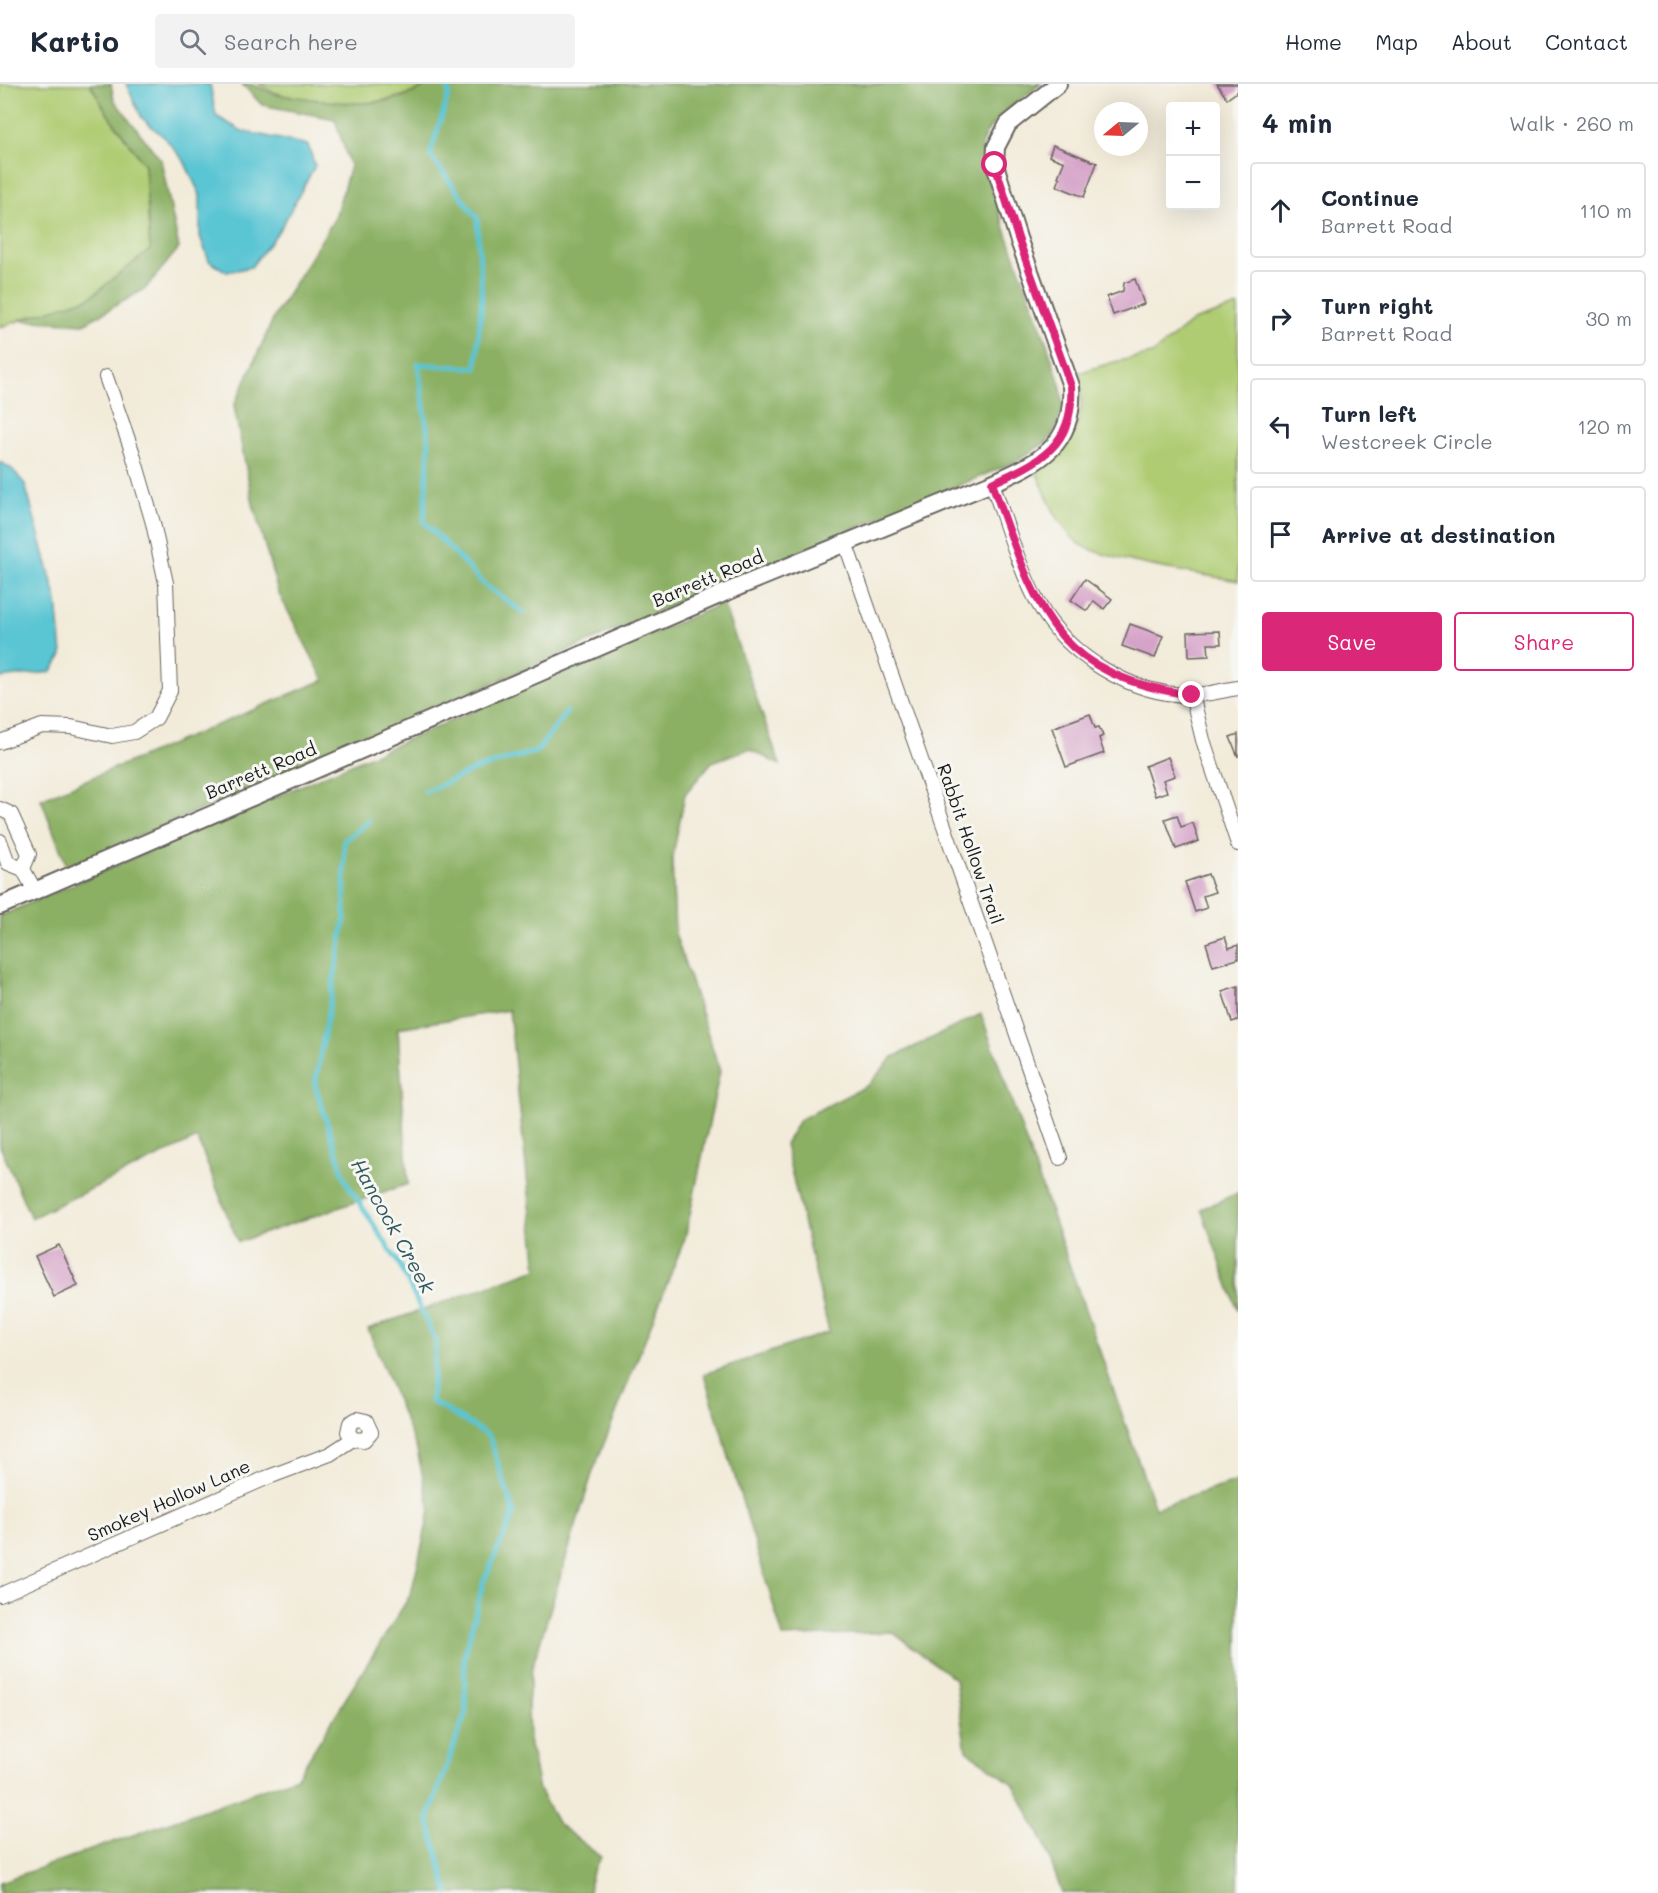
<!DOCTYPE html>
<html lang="en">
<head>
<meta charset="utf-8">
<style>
	:root { --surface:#fff; --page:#f2f2f3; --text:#1f2937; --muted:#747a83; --line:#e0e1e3; --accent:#db2777 }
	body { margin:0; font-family:Mali,sans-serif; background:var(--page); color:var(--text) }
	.controls { position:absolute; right:18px; top:18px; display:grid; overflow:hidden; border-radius:6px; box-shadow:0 6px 24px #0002 }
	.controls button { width:54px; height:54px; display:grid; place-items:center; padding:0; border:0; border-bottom:2px solid var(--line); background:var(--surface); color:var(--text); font:30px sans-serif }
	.compass { position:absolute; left:1094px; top:18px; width:54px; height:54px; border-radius:50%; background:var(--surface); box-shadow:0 6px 24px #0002; rotate:251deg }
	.stop { position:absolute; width:18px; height:18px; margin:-14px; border:4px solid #db2777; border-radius:50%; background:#fff }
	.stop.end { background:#db2777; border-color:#fff; box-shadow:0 2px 6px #0008 }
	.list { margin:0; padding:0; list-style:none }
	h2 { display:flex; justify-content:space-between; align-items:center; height:78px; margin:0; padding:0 24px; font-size:26px }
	h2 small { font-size:20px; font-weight:400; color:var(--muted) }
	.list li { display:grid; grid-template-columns:39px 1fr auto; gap:18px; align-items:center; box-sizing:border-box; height:96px; margin:0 12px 12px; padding:0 12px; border:2px solid var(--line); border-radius:6px }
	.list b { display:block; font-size:22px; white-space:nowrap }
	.list p { margin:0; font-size:20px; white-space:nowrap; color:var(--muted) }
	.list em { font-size:20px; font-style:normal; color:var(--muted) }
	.actions { display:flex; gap:12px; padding:18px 24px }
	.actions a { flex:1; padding:14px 0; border:2px solid var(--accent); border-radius:6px; text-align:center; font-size:21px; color:var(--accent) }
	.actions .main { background:var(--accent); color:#fff }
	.icon { flex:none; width:33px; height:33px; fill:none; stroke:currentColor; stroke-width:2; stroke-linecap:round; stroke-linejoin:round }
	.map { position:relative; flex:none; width:1238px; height:1809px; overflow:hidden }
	header { display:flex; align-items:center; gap:36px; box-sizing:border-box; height:84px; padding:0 30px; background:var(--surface); border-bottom:2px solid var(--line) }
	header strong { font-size:28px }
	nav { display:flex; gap:33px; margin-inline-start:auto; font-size:21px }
	.search { width:420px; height:54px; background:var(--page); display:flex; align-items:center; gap:15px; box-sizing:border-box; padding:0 21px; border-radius:6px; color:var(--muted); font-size:22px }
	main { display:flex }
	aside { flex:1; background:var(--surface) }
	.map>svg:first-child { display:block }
	.green { fill:#afcc72; stroke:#667447; stroke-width:1.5 }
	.forest { fill:#8bb064; stroke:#546640; stroke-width:1.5 }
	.water { fill:#5ac5d3; stroke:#3b7078; stroke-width:1.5 }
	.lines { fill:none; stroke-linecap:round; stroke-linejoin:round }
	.stream { stroke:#5ac5d3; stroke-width:5 }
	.building { fill:#d5a2c8 }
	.minor-casing { stroke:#67645e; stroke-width:16 }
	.tertiary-casing { stroke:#67645e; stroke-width:20 }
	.minor { stroke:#fff; stroke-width:14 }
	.tertiary { stroke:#fff; stroke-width:16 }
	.route { stroke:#db2777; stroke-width:8 }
	.labels { text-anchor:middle; stroke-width:6; stroke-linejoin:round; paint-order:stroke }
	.street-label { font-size:18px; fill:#1c1c1c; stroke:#f6f6f2 }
	.water-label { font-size:20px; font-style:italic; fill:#32575c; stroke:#f6f6f2 }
</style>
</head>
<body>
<header>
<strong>Kartio</strong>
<div class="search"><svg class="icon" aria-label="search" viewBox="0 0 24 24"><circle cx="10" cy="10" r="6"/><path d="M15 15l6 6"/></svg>Search here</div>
<nav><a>Home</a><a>Map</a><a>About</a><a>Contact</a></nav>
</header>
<main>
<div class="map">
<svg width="1238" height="1809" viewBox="0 0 1238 1809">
	<rect width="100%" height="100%" fill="#f6f6f2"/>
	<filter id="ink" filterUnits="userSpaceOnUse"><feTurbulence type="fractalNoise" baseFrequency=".0167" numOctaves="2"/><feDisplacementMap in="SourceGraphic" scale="12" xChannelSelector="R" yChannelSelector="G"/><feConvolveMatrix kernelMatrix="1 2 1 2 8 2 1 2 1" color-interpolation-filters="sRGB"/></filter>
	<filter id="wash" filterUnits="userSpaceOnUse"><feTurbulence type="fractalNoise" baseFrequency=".008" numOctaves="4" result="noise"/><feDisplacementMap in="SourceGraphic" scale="24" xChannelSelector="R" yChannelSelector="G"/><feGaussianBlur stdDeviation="1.35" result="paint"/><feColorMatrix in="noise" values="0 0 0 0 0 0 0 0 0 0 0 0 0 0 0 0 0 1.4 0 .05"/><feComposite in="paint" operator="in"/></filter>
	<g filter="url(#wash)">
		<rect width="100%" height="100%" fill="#f2ebd9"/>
		<!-- green -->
		<path class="green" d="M0,0H90L109,32L145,81L150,166L89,214L0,243Z
			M259,0H429C390,26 297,26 259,0Z
			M1238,222V497C1206,491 1097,476 1077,458C1056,439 1047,413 1036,387C1072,366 1089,331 1078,289L1114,278L1152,270L1193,237Z"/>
		<!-- forest -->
		<path class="forest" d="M90,0H111L114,16L161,76L179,164L145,205L84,240L19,236L89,214L150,166L145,81L109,32Z
			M242,0C259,0 258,4 272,9C280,12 291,12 299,13C342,20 391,26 429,0H1041C1024,13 983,40 982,62C981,77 991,100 995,115C1015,179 1043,240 1061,304L1063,323L1056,344L1048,357L1015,378L734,495L0,812L67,783L41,715L324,596L278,508L253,420L234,322L275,231L335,134L350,82L335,35L262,21Z
			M723,519L780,681L749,665L712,678L685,710L672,776L675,849L720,987L685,1154L592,1390L532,1584L528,1620L529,1656L539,1706L558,1740L601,1773L591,1791L589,1809H0V1798L297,1693L411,1510L430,1426L417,1366L368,1245L537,1185L509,926L398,944L408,1100L238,1158L197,1054L31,1134L0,1062V832Z
			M981,930L1155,1424L1238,1397V1809H1062L1045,1761L1014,1701L966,1666L955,1595L892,1548L783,1553L704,1290L829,1248L785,1060L799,1036L868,1001L893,973Z
			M1238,1109V1227L1201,1125Z"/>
		<!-- water -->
		<path class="water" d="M126,0H210L216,32L242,47L308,61L315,82L279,147L251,183L227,188L209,177L200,152V111L184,77L165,54L142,34Z
			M0,378L12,385L25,400L57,517L62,571L51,588L0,594Z"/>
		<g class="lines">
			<!-- stream -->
			<path class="stream" d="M446,0L449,9L430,71L477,134L482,213L476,284L418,280L429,359L424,438L486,502L523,528
				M425,708L476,685L537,667L567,628
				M369,737L344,757L345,834L315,1001L346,1098L401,1183L436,1258L431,1317L489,1352L514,1429L483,1499L464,1574L466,1628L428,1735L448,1809"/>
		</g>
		<g id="blocks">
			<!-- building -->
			<path class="building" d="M1217,0H1238V7L1227,15Z
				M1053,61L1097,79L1084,113L1057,102L1060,94L1058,93L1064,78L1049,72Z
				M1135,195L1144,220L1113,231L1107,213L1123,207L1124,199Z
				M1085,495L1112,515L1104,525L1094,517L1087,527L1071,516Z
				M1130,540L1163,552L1155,574L1122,562Z
				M1220,547L1221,560H1208L1209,572L1189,573L1188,548Z
				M1090,630L1095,644L1099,643L1103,652L1099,654L1104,669L1066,683L1052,644Z
				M1238,650V673L1230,653Z
				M1168,673L1175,692L1163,696L1167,708L1155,712L1145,682Z
				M1177,731L1181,743L1193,739L1199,757L1176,765L1165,735Z
				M1208,790L1215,808L1203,812L1207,824L1195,828L1185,798Z
				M1225,853L1229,864L1238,861V875L1213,882L1206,859Z
				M1238,902V936L1232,938L1222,907Z
				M59,1161L78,1202L54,1213L35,1172Z"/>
		</g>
	</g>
	<g filter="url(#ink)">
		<use href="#blocks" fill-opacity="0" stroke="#67645e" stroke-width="1.5"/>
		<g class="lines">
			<defs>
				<path id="minor" d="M992,399C1006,438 1018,482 1038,519C1067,571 1131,612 1193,611C1207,611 1223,606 1238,604
					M845,458L1060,1074
					M1192,611L1203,656L1238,760
					M0,658L42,642L71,643L112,652L134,648L156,634L170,607L166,499L153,439L132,367L106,293
					M0,725L11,730L29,770L23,785
					M0,757L8,779L23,785L35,807
					M0,1511L266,1394L330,1370L353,1355L364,1356L371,1348L366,1337L357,1335L350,1339L348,1348L353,1355"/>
				<path id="tertiary" d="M0,822L738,503L992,399C1040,378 1075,361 1071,302L1018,154L995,81L996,63L1008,40L1058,0"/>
			</defs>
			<!-- minor casing -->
			<use href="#minor" class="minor-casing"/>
			<!-- tertiary casing -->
			<use href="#tertiary" class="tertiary-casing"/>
			<!-- minor -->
			<use href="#minor" class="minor"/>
			<!-- tertiary -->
			<use href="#tertiary" class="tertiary"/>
		</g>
	</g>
	<g class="lines" filter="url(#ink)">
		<!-- route -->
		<path class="route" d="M995,81L1018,154L1071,302C1075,361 1040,378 992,399C1036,519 1048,591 1192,611"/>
	</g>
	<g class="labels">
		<!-- street labels -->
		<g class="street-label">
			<text transform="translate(708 495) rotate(-23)" y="6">Barrett Road</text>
			<text transform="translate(261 687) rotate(-23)" y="6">Barrett Road</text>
			<text transform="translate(970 760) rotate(71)" y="6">Rabbit Hollow Trail</text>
			<text transform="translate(169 1417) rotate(-24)" y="6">Smokey Hollow Lane</text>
		</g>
		<!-- water labels -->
		<g class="water-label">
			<text transform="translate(393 1142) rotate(61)" y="7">Hancock Creek</text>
		</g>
	</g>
</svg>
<div class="controls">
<button>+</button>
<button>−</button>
</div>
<svg class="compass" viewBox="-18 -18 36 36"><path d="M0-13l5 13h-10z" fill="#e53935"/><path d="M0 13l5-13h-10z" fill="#747a83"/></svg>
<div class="stop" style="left:995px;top:81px"></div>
<div class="stop end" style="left:1192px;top:611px"></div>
</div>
<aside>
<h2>4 min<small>Walk · 260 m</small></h2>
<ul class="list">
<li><svg class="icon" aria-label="ahead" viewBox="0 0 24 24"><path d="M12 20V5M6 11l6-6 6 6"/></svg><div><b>Continue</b><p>Barrett Road</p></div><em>110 m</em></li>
<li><svg class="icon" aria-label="right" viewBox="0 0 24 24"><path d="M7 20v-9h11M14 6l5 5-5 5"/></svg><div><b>Turn right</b><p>Barrett Road</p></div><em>30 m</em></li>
<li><svg class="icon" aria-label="left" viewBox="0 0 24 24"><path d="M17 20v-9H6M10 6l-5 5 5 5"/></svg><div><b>Turn left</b><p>Westcreek Circle</p></div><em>120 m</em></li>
<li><svg class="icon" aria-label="arrive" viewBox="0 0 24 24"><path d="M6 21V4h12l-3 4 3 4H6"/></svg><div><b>Arrive at destination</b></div></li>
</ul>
<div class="actions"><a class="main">Save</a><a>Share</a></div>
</aside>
</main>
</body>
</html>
